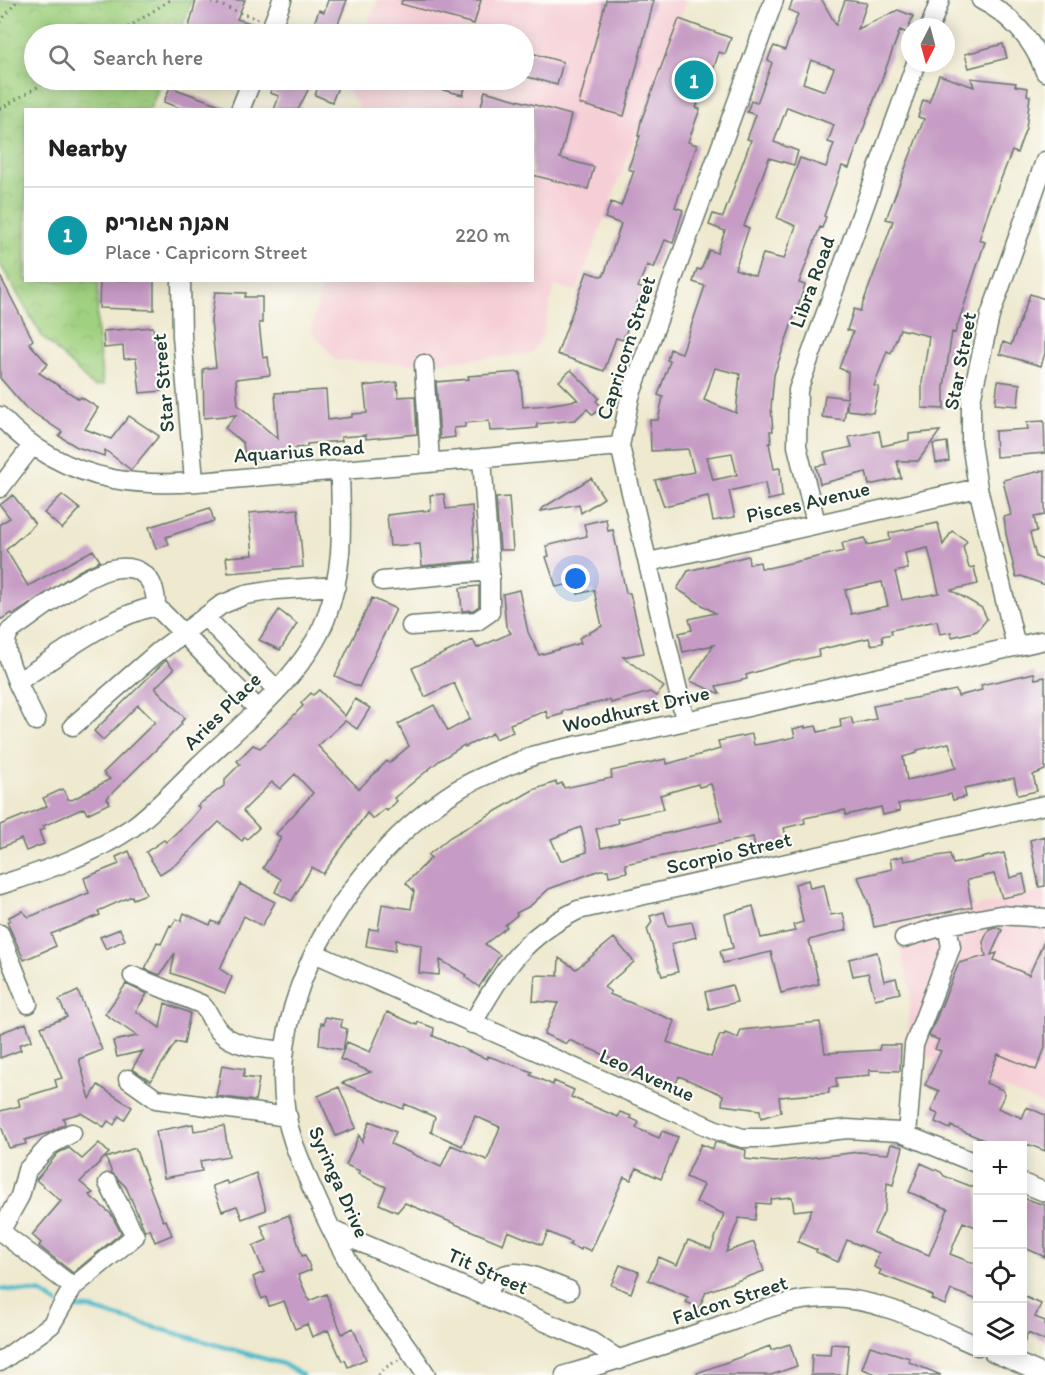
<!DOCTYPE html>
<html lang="en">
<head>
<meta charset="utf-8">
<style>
	:root { --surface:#fff; --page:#f6f6f6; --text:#222; --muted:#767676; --line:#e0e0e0; --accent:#c8321e }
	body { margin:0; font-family:Itim,"Playpen Sans Hebrew",sans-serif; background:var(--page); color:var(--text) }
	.controls { position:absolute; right:18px; bottom:18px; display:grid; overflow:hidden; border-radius:0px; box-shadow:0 3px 15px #0003 }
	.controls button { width:54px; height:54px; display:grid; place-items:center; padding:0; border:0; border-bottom:2px solid var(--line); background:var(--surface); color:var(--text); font:30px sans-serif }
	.compass { position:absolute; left:901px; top:18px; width:54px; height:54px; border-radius:50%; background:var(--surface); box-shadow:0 3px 15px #0003; rotate:186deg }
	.you { position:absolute; left:576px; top:579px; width:21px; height:21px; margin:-15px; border:4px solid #fff; border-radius:50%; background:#1a73e8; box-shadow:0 0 0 9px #1a73e833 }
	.badge { display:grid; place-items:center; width:39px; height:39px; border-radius:50%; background:var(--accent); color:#fff; font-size:20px; font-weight:700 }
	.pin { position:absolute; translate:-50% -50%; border:3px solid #fff; box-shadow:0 2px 6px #0006 }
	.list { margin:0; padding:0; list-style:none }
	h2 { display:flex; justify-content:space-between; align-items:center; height:78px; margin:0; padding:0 24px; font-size:26px }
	h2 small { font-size:20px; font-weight:400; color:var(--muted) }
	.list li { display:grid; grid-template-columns:39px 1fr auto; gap:18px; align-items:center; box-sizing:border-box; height:96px; padding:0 24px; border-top:2px solid var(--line) }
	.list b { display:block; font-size:22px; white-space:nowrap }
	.list p { margin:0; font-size:20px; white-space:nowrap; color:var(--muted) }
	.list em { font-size:20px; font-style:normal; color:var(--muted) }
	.icon { flex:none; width:33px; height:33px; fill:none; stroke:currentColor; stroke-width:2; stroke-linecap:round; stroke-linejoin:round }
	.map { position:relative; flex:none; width:1045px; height:1375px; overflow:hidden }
	.search { position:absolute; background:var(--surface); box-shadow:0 3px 15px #0003; left:24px; top:24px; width:510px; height:66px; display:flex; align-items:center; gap:15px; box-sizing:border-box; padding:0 21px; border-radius:33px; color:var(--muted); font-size:22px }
	.panel { position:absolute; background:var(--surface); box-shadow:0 3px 15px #0003; left:24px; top:108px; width:510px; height:174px; border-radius:0px }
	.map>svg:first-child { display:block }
	.built { fill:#f6cfd6 }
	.park { fill:url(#park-crowns); stroke:#60875a; stroke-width:1.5 }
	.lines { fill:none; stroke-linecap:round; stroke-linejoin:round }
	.stream { stroke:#4fbbcb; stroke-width:4.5 }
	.building { fill:#c69bc5; fill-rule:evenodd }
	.minor-casing { stroke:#67796a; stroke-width:21 }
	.path { stroke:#67796a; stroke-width:3; stroke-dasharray:1.5 4.5; stroke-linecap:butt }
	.minor { stroke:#fff; stroke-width:18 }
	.labels { text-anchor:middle; stroke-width:4.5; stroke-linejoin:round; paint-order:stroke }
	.street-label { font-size:21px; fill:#1f3d34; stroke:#fdfcf7 }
</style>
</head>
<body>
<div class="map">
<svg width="1045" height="1375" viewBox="0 0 1045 1375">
	<defs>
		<pattern id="park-crowns" width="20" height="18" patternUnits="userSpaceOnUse" patternTransform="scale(1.5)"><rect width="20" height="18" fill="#a0d180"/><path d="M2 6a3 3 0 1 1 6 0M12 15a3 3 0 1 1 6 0" fill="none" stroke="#89b46f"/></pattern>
	</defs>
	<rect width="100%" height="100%" fill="#fdfcf7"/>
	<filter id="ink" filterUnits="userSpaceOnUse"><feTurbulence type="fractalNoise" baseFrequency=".0167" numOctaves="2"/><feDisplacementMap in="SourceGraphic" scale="12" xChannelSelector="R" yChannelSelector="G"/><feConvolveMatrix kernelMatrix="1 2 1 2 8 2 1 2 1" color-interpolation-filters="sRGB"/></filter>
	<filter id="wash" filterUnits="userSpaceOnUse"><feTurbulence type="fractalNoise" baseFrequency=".008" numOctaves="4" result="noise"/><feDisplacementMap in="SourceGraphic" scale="24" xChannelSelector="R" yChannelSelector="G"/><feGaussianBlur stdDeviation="1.35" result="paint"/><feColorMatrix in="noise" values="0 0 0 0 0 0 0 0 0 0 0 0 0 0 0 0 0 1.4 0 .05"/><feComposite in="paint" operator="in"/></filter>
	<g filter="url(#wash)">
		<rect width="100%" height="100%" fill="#eee9cf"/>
		<!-- built -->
		<path class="built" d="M378,0H687L577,291L555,286L541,340L530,354L414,364L335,360L311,330L323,281L532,280V110L360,109L342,83L343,80H524V34H363Z
			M1045,891V1106L906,1048L911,992L895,925Z"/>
		<!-- park -->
		<path class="park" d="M0,0H192L179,34H34V80H162L150,109L26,110V280L98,281L97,332L103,385L94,387L42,336L0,264Z"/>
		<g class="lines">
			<!-- stream -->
			<path class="stream" d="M0,1289L42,1293L58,1304
				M68,1308H87L283,1364L302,1375"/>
		</g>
		<g id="blocks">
			<!-- building -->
			<path class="building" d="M196,0H245L237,19L260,26L258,34H210L189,27Z
				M328,0H347L334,34H310L319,10L324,12Z
				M402,0H481L474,24L401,4Z
				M606,0H654L624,116L579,104Z
				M793,0H822L836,25L845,0L867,3L858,29L898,10L913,16L907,33L900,30L849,168L842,166L824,216L826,217L822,228L820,227L799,283L805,285L774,375L771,408L773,431H770L771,443H769L774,469L780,468L782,497L768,500L765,483L729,491L735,517L713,521L708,496L664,506L655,480L694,472L688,449L651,451L650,420H658L663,397L658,395L670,361L667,360L670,349L682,353L705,286L693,282L697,269L701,270L709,250L717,253L725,231L709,225L713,214L723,217L751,140L747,139L756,115L747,112L751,101L757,103L772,63L768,60L770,54L774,46L785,50L794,25L798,14L789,10ZM811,60L834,68L825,91L803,83ZM787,107L834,125L828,142L834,144L826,167L800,158L777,218L796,226L784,259L763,254L755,276L735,269L749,228L744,226L769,158L794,165L798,151L774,142ZM715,368L740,374L736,413L704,400ZM732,453L737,475L713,480L707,457Z
				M679,19L731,38L725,54L719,52L708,86L705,84L696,108L700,109L688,142L697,145L675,207L683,210L673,243L665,240L654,268L647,265L638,287L646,290L641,302L638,301L623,340L616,338L604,371L557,354L587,272L600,276L604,275L621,224L605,218L611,202L621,206L634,171L628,169L640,136H638L641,121Z
				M1003,44L1007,58L969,68L965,54Z
				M524,51L563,62L557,85L524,76Z
				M939,75L974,87L971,78L1016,83L1015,86L1028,88L1027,95L1030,96L1026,128L1017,153L1012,151L990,207L979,240L985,242L955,333L952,332L944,387V409L922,408V383L929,336L900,329L891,353L887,351L874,386L879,387L873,413L847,410V400L844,420L822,417L825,395L847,398L848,372L839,368L853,332L847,330L854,309L860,311L881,255L893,221L886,219L924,119L918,117L923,100L929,102Z
				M275,80H313L298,110H274L279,96L270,93Z
				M321,80L338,87L332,102L315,95Z
				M420,80H467L463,95L420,84Z
				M170,87L228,108V110H184L164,102Z
				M485,91L571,115L560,158L594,167L588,189L532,175V110H480Z
				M0,276L33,340L29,343L48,364L39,373L79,399L81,397L98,408L85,429L111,439L129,416L159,436L131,470L105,450L104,456L77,447L59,436L62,432L26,408L0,378Z
				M100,280H154V310L99,308Z
				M215,292L246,293L245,297H262V323H259L263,358L268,357L270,375L236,379L238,405L278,439L275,393L326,390L328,420L352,417V414L367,413L364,386L397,382L398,397L415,396L417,434L366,439V435L341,437L342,441L307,444V447L295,448V452L276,453V459L246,461L243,443L225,428L236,415L204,418L203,369L216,367L211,321Z
				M1030,294L1045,299V353L1041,366L1000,354L1003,342L1011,345Z
				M153,327L155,345H162L163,362H159L162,391L140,393L136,358L124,359L123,346L104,348L103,331Z
				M571,370L599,398L596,401L602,407L593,415L587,409L575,420L537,424V428L514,430L490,431L489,421L465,423V427L454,428L455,437L440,439L436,382L469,379L468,376L520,372L523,407L547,405L578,400L559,381Z
				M998,381L1020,384L1018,406L995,404Z
				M1044,421L1045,453L996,457L995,431L1028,429L1027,422Z
				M879,431L882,446L909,440V434L940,431L918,461H897L901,478L869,485L866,472L820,484L816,466L827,464L824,453L852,447L849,437Z
				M947,442L949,461L936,463L933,444Z
				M1045,470V515L1034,517L1037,531L1030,533L1036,557L1045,561V585L1021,576L1016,577L1006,534L1004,517L1011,515L1003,480Z
				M591,478L604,498L581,513L579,504L541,511V509Z
				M444,494L446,509L472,506L475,561L422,566L420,544L390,546L387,515L431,510L430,495Z
				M13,495L35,524L6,550L28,586L93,550L100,561L79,571L13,615L12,613L0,620V524L10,518L0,505Z
				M62,495L80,509L62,529L44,513Z
				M509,497L513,550H500L496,498Z
				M210,508L214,521L166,537L169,544L156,549L149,527Z
				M298,509L303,567L228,573L226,557L253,555L249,513Z
				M606,519L608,531L613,530L626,593H630L644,653L623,657L664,687L656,696L650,692L611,703L610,700L562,711L563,714L548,718L546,711L510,724L513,732L495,739L493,733L465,747L464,745L440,760L394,798L397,801L387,811L385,809L373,819L367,813L323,874L312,867L292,901L275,892L281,879L263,868L281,838L276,834L313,793L295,774L280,789L272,782L243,811L259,828L247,839L245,837L242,841L219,822L179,862L160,874L146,852L164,840L166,842L188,822L200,808L197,806L225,785V779L240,764L237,761L253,745L260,748L266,743L303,706L301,703L311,693L313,695L319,690L345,716L355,699L370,708L357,729L345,721L318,746L359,789L387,761L389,763L409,746L398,724L434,705L448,731L470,719L454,683L425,697L412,668L473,640L477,648L511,633L506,626L503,594L519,590L528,632L539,655L581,643L579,638L602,626L594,590L578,594L576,583L556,587L546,557L549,556L546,546L587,536L584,524Z
				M938,523L943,545L952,531L967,541L963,547L969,568L974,567L978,584L951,590L982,608L987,619L977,631L952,637L951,632L940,634L937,621L891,630L892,634L882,636L883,643L871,645L869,638L818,650L819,656L782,664L746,675L747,679L716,686L720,694L690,681L714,645L683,652L679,633L692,630L689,619L715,613L677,589L688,571L748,556L749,564L760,562L761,568H768L844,551L842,543L865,538L867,545L890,540L889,533ZM928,548L939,593L902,600L895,572L908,569L905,553ZM882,582L888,606L851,614L845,590Z
				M479,586V606L473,610L462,611L460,588Z
				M372,598L396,609L359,687L335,676Z
				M279,610L297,624L280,650L259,640Z
				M166,660L174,669L155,688L185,718L181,722L182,724L107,798L110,803L87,814L84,808L43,826L45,829L39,831L44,844L26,851L21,839L0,848V825L47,806L43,798L63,789L68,799L72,800L110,779L103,773L155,722L138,705L103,740L94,731Z
				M1034,673L1035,679L1045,677V770L1033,775L1037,791L1018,795L1014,778L992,782L964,788L966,797L953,800L951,794L898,804L900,811L883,815L881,807L846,815L845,810L804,818L805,823L784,828L788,845L756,852L753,837L625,864L627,872L609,876L608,870H600L549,889L530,906L516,913L517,915L505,925L507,927L485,944L500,955L479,987L465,977L467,975L440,960L439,975L419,973L421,945L396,940L395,951L366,946L369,929L378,930L382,904L411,909L414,891L406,883L431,858L428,855L450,837L533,790L556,782L557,785L562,783L564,788L612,778L611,771L666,759L667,764L720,749L718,741L752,734L754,745L767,743L795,737L793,729L805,726V728L816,726L818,732L841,727L840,719L851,717L853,724L876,719L873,706L956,690L958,696L982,690L981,685ZM949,743L956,768L907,780L903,757L917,753V750ZM698,784L699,787L711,784L722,821L601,848L596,829L618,823L617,819L664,809L660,795ZM581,827L587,852L561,861L551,839Z
				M1045,836V886L1039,887L1030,840Z
				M129,851L146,894L133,899L132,896L98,911L100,915L51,934L56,946L24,960L7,922L10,920L9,917L22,911L29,917L89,893L84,878L119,864L116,857Z
				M1004,853L1010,878L1023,874L1027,893L1002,898L994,874L967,880L972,907L874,927L869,904L858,877L892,869L890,859L903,856L904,861L950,854L953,864Z
				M808,880L810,888L824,885L831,915L843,913L847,930L809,940L819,984L781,993L771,952L723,963L720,951L733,948L725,914L753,906L761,938L795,931L793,925L803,922L795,884Z
				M240,884L275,902L262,926L244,916L220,969L232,977L225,993L171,973L175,953L160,975L145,969L157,942L161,944L170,925L172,926L176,919L181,921L184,913L210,925L212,921L219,924Z
				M664,912L668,926L692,922L696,937L671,944L678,972L662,976L647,929L652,922L650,916Z
				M996,927L1002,930L991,955L997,953L994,960L1029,975L1045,939V1048L1036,1070L998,1054L986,1083L1003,1090L1005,1094L998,1108L1022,1118L1027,1107L1045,1115V1151L1030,1145L998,1146L951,1126L950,1129L935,1122L938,1114L931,1111L939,1091L925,1085L941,1051L935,1049L939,1040L929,1036L959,963L986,956L983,942L989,929Z
				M120,929L125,940L106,949L100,937Z
				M614,938L634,962L604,987L611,992L609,994L675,1021L667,1042L711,1057L720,1035L724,1036L725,1033L738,1038L741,1030L820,1022L825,1053L879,1050L880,1045H901L900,1071L869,1070L870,1075L836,1078L837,1087L829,1088V1093L779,1097L781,1112L761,1118L760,1110L722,1105L723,1095L679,1076L674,1088L621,1067L623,1063L569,1040L567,1044L544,1034L558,1003L533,1001L535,975L558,976L559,958L576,969Z
				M877,952L884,981L896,978L900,993L875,999L868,973L853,976L849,959Z
				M126,984L147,994L136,1011L160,1028L165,1003L190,1013L184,1044L176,1042L151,1081L132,1069L143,1051L117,1057L113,1041L137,1036L105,1014Z
				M732,985L737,1002L709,1009L705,992Z
				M78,991L102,1050L79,1059L90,1099L98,1085L132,1107L124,1120L119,1116L114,1125L108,1121L104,1127L81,1113L63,1118L65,1124L48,1133L25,1140L26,1144L9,1148L0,1123V1111L20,1106L18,1099L57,1087L55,1080L62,1078L41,1027L67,1017L59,1000Z
				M387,1012L417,1025L418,1022L434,1028L433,1036L487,1059L488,1056L532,1072L530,1075L553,1085L554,1081L574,1090L571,1097L618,1117L620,1112L631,1116L630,1118L639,1122L636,1128L659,1138L662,1131L678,1137L661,1179L637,1168L631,1180L624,1177L591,1251L582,1247L581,1250L569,1245L571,1242L548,1232L542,1245L508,1231L503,1244L405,1203L397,1212L379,1204L386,1187L358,1174L360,1171L346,1165L359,1135L362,1142L370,1121L396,1132L391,1144L441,1167L451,1145L487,1160L500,1127L475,1116L462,1146L431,1132L435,1117L405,1104L403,1109L342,1083L371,1072L340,1059L347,1042L370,1052Z
				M325,1017L342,1020L341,1027L347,1029L343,1050L319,1045L321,1023L324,1024Z
				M26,1023L32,1040L19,1045L21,1050L0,1058V1033Z
				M222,1065L245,1069L243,1077L259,1079L255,1101L216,1096Z
				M339,1087L356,1128L336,1136L318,1096Z
				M193,1124L194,1131L224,1126L229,1156L200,1161L202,1171L164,1178L156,1131Z
				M715,1142L746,1150L745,1159L774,1162L859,1152L888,1154L891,1144L903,1147L893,1185L887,1183L885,1209L874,1233L929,1255L948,1209L909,1192L921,1163L941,1172L944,1176L978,1189V1228L963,1222L950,1254L978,1265V1300L951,1290L945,1305L931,1299L933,1296L924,1291L879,1274L881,1270L874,1267L879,1253L847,1240L838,1262L816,1252L817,1250L798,1242L812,1209L794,1211L792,1197L771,1199L770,1204L757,1203L755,1220L739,1218L726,1252L754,1242L764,1271L706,1292L699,1308L686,1302L688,1297L648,1280L659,1257L677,1265L688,1240L711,1249L724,1214L696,1202L704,1185L686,1177L701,1144L713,1149Z
				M99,1143L109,1153L80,1182L93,1193L89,1195L111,1214L121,1233L73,1273L39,1246L41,1243L32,1235L61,1201L36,1180L58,1153L69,1148L82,1159Z
				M135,1148L163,1221L166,1220L172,1235L155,1242L150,1229L145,1231L126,1187L112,1173L106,1158Z
				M256,1173L266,1210L242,1219L237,1206L222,1211L212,1186L226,1181L228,1184Z
				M1023,1198L1045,1205V1257L1023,1247Z
				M289,1215L302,1256L305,1255L311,1270L298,1275L309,1301L326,1294L342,1334L353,1328L366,1359L348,1367L345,1360L342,1361L328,1330L312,1337L307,1324L295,1329L284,1301L269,1306L266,1297L262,1299L253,1277L264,1272L253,1246L267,1240L261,1226Z
				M620,1265L639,1272L631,1293L611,1285Z
				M1023,1296L1041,1304L1035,1317L1045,1321V1341L1028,1333L1023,1346Z
				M790,1344L797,1366L771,1375H697V1373L770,1346L771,1350Z
				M831,1344L849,1345L846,1375H811L812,1354L830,1355Z
				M870,1346L910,1358L909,1362L941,1375H879L862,1369Z"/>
		</g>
	</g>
	<g filter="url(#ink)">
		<use href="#blocks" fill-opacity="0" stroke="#67796a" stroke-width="1.5"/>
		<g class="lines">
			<defs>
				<path id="minor" d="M981,0C1010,14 1034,41 1045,72
					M930,27L940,0
					M269,34L282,0
					M240,110L252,80
					M181,280L182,336L194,481
					M424,364L430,463
					M0,416C30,449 68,470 113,479C165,489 223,479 276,475C390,467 505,456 620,446
					M0,488L32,446
					M816,523L797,446L798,390L916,63
					M649,562L978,488
					M382,581L490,571
					M156,606C104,618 62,654 17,682C12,667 0,645 10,631C35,614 80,578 108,570C139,562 156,577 156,606L257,708
					M205,617L276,689
					M411,626L477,621L490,612V571L482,458
					M1016,646L978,488L971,443V400L990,316L1045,161
					M17,682L36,721
					M685,720L620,446L630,397L774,0
					M73,726L158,652L221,605L245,595L275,590L336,586
					M0,885C45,871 94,854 133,827C157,809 178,786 199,765C242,724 305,674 326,618C345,566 341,525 340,471
					M0,934L28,1004
					M904,938L947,925
					M314,953L716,1130L743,1138H767L847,1129L899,1132L978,1164
					M133,976L201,1004C210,1012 211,1022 219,1031C235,1048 264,1048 285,1051
					M472,1024C504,970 520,939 578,910L1045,805
					M128,1079L156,1099L288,1117
					M907,1135L914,1045L951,947L947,925L1000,915L1045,918
					M1022,1183L1045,1192
					M0,1231L73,1287
					M334,1231L592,1342L620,1360
					M0,1232L20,1196L27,1170L50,1145L72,1133
					M486,1295C504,1255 539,1280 569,1290
					M993,1352L1045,1375
					M0,1362L51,1325L73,1287L135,1236L108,1183
					M426,1375C411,1350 393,1329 376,1306C346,1264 312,1193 294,1144C249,1016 350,857 457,790C481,775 509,766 535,755L1045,640
					M565,1375C615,1361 664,1345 713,1328C750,1315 787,1298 827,1298C879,1297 931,1326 978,1346"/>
			</defs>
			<!-- minor casing -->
			<use href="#minor" class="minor-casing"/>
			<!-- path -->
			<path class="path" d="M206,0L258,19
				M0,22L18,0
				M118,34L170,0
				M0,109L49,80
				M379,1375L380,1371L398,1360"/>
			<!-- minor -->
			<use href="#minor" class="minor"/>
		</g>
	</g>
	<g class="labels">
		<!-- street labels -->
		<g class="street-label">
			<text transform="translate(812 282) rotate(-70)" y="7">Libra Road</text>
			<text transform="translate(626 348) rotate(-72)" y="7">Capricorn Street</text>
			<text transform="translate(960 361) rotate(-79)" y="7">Star Street</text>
			<text transform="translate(163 383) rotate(-95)" y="7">Star Street</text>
			<text transform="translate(299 451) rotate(-4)" y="7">Aquarius Road</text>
			<text transform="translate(808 502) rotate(-13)" y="7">Pisces Avenue</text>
			<text transform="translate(636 709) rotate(-13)" y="7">Woodhurst Drive</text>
			<text transform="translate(222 711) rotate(-45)" y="7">Aries Place</text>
			<text transform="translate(729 853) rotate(-13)" y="7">Scorpio Street</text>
			<text transform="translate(647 1075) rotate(24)" y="7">Leo Avenue</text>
			<text transform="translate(339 1182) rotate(66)" y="7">Syringa Drive</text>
			<text transform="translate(488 1271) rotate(24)" y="7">Tit Street</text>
			<text transform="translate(730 1300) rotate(-18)" y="7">Falcon Street</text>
		</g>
	</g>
</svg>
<div class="controls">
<button>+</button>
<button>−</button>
<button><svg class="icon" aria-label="locate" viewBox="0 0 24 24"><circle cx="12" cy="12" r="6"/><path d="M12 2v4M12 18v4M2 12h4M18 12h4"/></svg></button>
<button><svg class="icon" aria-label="layers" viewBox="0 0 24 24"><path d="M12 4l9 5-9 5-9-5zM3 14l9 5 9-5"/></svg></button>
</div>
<svg class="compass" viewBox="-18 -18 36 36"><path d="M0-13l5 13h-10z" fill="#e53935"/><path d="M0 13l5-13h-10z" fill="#767676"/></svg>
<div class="you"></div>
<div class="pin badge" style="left:694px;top:80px;background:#0f9aa8">1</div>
<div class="search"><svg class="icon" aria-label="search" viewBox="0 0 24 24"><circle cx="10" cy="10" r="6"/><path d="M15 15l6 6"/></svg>Search here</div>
<section class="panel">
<h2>Nearby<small></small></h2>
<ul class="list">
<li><span class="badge" style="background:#0f9aa8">1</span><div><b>מבנה מגורים</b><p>Place · Capricorn Street</p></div><em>220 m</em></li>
</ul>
</section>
</div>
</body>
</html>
